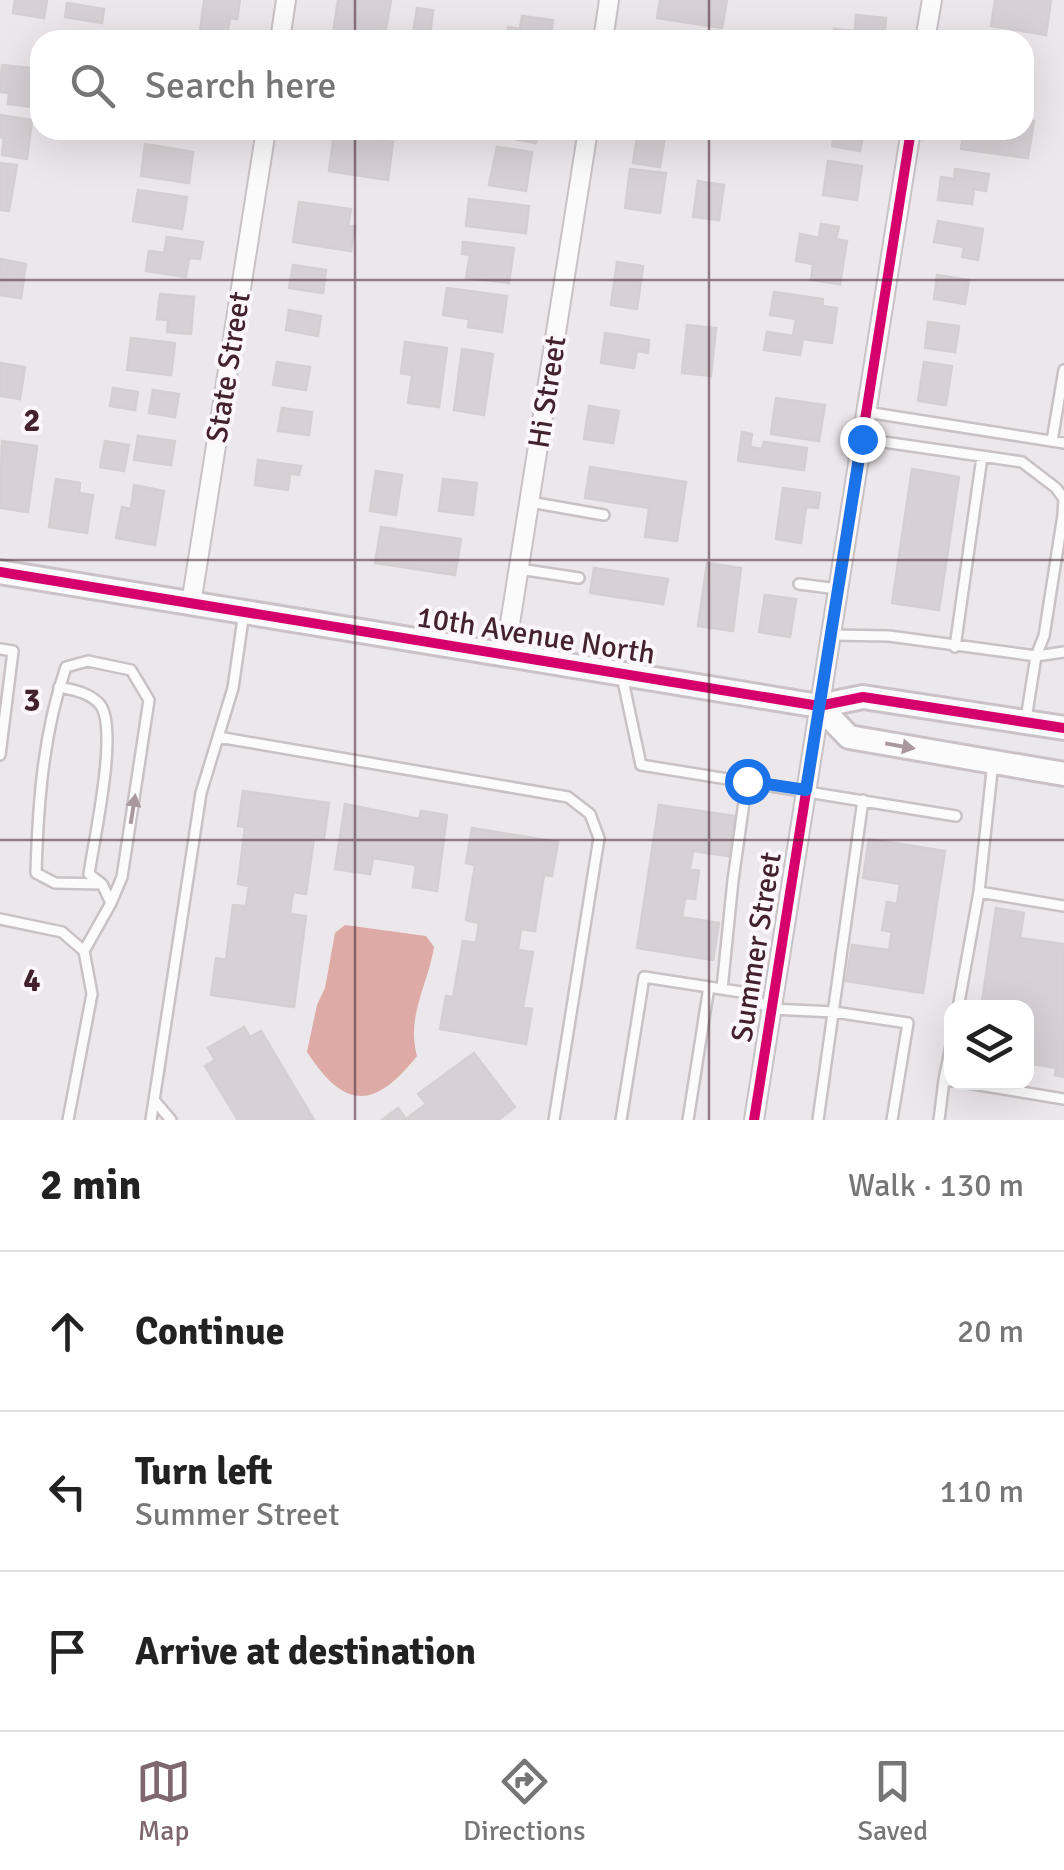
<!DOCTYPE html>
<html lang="en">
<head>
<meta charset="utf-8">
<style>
	:root { --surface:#fff; --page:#f6f6f6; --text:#222; --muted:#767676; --line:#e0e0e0; --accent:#7e676f }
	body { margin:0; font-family:Signika,sans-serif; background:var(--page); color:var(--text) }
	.controls { position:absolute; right:30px; bottom:30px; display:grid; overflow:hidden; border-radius:20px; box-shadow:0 10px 40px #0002 }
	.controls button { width:90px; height:90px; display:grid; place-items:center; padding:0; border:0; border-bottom:2px solid var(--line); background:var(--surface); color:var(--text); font:50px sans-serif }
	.stop { position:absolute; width:30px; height:30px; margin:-22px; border:8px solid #1a73e8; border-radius:50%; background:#fff }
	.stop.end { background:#1a73e8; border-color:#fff; box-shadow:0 2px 10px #0008 }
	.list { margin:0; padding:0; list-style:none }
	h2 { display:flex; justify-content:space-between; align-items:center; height:130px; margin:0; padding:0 40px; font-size:42px }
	h2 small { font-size:32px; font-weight:400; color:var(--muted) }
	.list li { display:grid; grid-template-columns:65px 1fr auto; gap:30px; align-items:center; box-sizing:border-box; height:160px; padding:0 40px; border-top:2px solid var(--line) }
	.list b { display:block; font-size:38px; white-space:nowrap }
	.list p { margin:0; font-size:32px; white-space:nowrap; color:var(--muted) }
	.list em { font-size:32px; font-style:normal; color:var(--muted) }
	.icon { flex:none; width:55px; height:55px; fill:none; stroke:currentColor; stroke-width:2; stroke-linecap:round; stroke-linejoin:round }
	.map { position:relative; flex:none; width:1064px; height:1120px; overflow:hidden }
	.search { position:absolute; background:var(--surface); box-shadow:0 10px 40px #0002; left:30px; right:30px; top:30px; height:110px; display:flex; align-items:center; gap:25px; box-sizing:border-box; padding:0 35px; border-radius:30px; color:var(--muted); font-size:38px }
	.sheet { height:610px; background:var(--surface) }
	nav { display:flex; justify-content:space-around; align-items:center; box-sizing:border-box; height:140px; border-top:2px solid var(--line); background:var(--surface); font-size:28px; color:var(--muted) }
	nav a { display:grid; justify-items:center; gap:5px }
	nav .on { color:var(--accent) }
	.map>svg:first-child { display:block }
	.water { fill:#ddaaa6 }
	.building { fill:#d7d0d4; stroke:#d5cfd2; stroke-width:2.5 }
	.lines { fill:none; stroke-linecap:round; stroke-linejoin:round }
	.lane-casing { stroke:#c8c2c5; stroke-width:14 }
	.street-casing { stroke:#c8c2c5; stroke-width:22 }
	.secondary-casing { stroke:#cac2c6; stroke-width:28 }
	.lane { stroke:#fcfbfc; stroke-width:9 }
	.street { stroke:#fcfbfc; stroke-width:18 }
	.secondary { stroke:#fcfbfc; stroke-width:22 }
	.cycleway-casing { stroke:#fbf6f9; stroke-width:16 }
	.cycleway { stroke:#d6006c; stroke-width:10 }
	.oneway { fill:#a9999f }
	.route { stroke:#1a73e8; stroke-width:12 }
	.grid { fill:none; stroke:#43222d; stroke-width:2.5; stroke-opacity:0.55 }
	.labels { text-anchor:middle; stroke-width:8; stroke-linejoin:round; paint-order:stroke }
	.street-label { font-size:30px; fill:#43222d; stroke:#fbf6f9 }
	.grid-label { font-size:32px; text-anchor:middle; font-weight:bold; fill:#43222d; stroke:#fbf6f9; stroke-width:8; stroke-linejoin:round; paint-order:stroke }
</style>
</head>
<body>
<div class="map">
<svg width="1064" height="1120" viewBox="0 0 1064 1120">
	<rect width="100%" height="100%" fill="#ece7ea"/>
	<!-- water -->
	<path class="water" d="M345,925L426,936L434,947C428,985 406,1016 417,1056C374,1110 345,1110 307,1052L317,1005L325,988L335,933Z"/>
	<!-- building -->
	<path class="building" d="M15,0H47L44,18L13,13Z
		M204,0H240L237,19L230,18L226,40L199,39Z
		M338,0H391L386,29L379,28L377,40H332Z
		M660,0H727L722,28L657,18Z
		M995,0H1051L1046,35L991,26Z
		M67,3L104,9L102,23L65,17Z
		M417,8L433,10L430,35L413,33Z
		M856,15L886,18L884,40H833L834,29L855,31Z
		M522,16L553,20L550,40H506L508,27L520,29Z
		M2,65L39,69L37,88H40V108L8,104L9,93L0,92Z
		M0,115L32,120L27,159L2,155L4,138L0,137Z
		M1024,120L1034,121L1028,158L961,149L964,130H1024Z
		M464,130H538L536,143Z
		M638,130H666L660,167L633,163Z
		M835,130H864L860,151L832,146Z
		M334,134L393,142L388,180L329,171Z
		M145,144L193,152L189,183L141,176Z
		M497,147L532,152L526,191L489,185Z
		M828,161L862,166L857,200L823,195Z
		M0,163L17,165L9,211L0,210Z
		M630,169L666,173L660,213L625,208Z
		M955,169L989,174L986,191L974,189L972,204L938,200L941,177L954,179Z
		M698,181L724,185L719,220L693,217Z
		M138,190L187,197L182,229L133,221Z
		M469,199L529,206L526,233L466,226Z
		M299,202L351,209L348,226H355L351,251L293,242Z
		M938,221L983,229L978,260L962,257L964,247L934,242Z
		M821,224L839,227L836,239L847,241L840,284L811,280L813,264L796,261L800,234L819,238Z
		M167,237L203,242L200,259L189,258L186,277L146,271L149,251L164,253Z
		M463,242L514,248L509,283L466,278L470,255L462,254Z
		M0,259L26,264L21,298L0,295Z
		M617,262L643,266L637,309L611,305Z
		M293,265L326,270L323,293L289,288Z
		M937,275L969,280L965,304L934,299Z
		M447,288L507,296L502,332L468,327L469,319L443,315Z
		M774,292L823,299L822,306L837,308L832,343L803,339L800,355L764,350L767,332L793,336L796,319L770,315Z
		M160,294L194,297L191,334L167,332L168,320L157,319Z
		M289,310L321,316L318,336L286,330Z
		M928,322L959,326L955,352L925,348Z
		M687,325L716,328L711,376L682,373Z
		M605,333L649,340L648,353L637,351L634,368L601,363Z
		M131,338L175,343L171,375L127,370Z
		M405,342L447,348L439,407L408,403L412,375L401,373Z
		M462,349L493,354L484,415L454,410Z
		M277,362L310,367L306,390L273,385Z
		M924,362L952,366L946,405L918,401Z
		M0,363L25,367L20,399L0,396Z
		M113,388L138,392L135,410L110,406Z
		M153,390L179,394L175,417L149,413Z
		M776,398L825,405L819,441L771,434Z
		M589,406L619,411L613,443L584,439Z
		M282,408L312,412L309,435L278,431Z
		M742,432L752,434L750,447L762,449L764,442L807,448L804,470L738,461Z
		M138,436L175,441L171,465L134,460Z
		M2,441L37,446L28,512L0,508Z
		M105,441L129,445L124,471L100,467Z
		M258,460L301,466L299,475L290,474L288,490L255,485Z
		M590,467L686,482L677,541L645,537L649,508L585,498Z
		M912,469L959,477L939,610L892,603Z
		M376,471L402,475L396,515L370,511Z
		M56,479L80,483L79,493L93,495L87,533L49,527Z
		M443,479L477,483L473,515L439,511Z
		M134,485L164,491L155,545L116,538L122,507L131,509Z
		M783,488L820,493L818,508L806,507L801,543L776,539Z
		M381,527L461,539L455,575L375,563Z
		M707,563L741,568L733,631L698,626Z
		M594,568L668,579L663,604L590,593Z
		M765,595L796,599L790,637L759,632Z
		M243,791L329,803L324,839L314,838L306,894L293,892L290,914L306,916L294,1007L211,995L216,958L226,960L233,905L246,906L249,886L238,884L245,827L238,826Z
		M345,804L419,819L421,811L447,815L437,891L413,887L416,865L373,858L370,874L335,869Z
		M659,805L735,816L729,856L693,851L690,869L699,871L695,899L685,898L682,917L719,923L713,960L637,948Z
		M472,828L558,842L552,876L544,875L535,931L521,929L518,950L533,952L523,1007L532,1009L526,1044L440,1029L446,996L453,997L463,941L476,943L479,923L466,920L475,865L466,863Z
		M869,839L945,851L923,993L846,981L852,945L889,950L892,932L882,930L887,902L897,904L900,884L863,878Z
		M996,908L1024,913L1020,938L1064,944V1077L1055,1075L1056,1068L1026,1063V1008H981Z
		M244,1027L250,1037L261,1031L314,1120H238L205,1066L215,1060L208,1048Z
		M474,1053L515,1107L498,1120H382L398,1108L406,1119L426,1104L418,1094Z"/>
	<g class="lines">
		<defs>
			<path id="lane" d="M866,412L1064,443
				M863,439L1022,462L1056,488L1064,499L1063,515L1044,636L1036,656
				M1052,441L1064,370
				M530,502L604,515
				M519,569L579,578
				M799,584L838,589
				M832,635L889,636L1036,656L1026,719
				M955,647L982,457
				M0,649L13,651L0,755
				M1036,656L1064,652
				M622,676L641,765L956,816
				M59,687C73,690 92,693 101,706C118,733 94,839 89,874L102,884L111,903L84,951
				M218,737L568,797L590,814L599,838L554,1120
				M993,762L979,892L1064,906
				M102,884L55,883L36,873C38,804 43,733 66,667L88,661L131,670L149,700L122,877L111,903
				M0,919L62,932L84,951L92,994L68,1120
				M722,989L733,880L747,781
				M958,1008L979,892
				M944,1080L952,1041
				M961,1082L1064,1099
				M154,1100L171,1120
				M151,1120L201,793L233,688L244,612
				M621,1120L644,977L741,992L771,1009L834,1012L908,1023L892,1120
				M688,1120L709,987
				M818,1120L863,800
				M939,1120L944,1080L952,1081"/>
			<path id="street" d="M280,40L286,0
				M603,40L609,0
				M925,40L932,0
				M191,604L266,130
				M505,655L588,130
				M754,1120L911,130"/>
			<path id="secondary" d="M0,572L819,706L863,697L1064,728
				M819,706L849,737L1064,774"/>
		</defs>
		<!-- lane casing -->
		<use href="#lane" class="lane-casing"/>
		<!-- street casing -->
		<use href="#street" class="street-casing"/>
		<!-- secondary casing -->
		<use href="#secondary" class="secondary-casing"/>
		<!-- lane -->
		<use href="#lane" class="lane"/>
		<!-- street -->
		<use href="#street" class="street"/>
		<!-- secondary -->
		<use href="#secondary" class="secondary"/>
		<defs>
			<path id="cycleway" d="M0,572L819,706L863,697L1064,728
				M754,1120L911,130"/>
		</defs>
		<!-- cycleway casing -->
		<use href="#cycleway" class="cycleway-casing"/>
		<!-- cycleway -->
		<use href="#cycleway" class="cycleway"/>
	</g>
	<!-- one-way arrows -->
	<defs><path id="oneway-solid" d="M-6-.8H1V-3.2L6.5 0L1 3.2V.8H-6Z" transform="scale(2.5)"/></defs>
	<g class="oneway">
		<use href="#oneway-solid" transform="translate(900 746) rotate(10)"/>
		<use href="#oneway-solid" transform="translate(133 809) rotate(-81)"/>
	</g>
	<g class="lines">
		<!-- route -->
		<path class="route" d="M747,781L806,790L862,439"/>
	</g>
	<!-- grid -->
	<path class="grid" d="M355,0V40M709,0V40M355,130V1120M709,130V1120M0,280H1064M0,560H1064M0,840H1064"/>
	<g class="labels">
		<!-- street labels -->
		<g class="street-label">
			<text transform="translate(228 367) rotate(-81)" y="10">State Street</text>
			<text transform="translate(547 392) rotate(-81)" y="10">Hi Street</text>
			<text transform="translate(536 635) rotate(9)" y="10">10th Avenue North</text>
			<text transform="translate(756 947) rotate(-81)" y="10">Summer Street</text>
		</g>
	</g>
	<g class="grid-label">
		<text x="32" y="431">2</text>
		<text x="32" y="711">3</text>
		<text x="32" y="991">4</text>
	</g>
</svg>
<div class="controls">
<button><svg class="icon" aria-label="layers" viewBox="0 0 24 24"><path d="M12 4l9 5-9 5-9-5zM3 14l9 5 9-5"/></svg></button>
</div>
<div class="stop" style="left:747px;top:781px"></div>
<div class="stop end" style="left:862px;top:439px"></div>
<div class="search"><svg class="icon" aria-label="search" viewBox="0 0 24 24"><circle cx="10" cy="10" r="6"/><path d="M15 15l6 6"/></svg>Search here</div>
</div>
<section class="sheet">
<h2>2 min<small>Walk · 130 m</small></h2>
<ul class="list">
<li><svg class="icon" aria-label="ahead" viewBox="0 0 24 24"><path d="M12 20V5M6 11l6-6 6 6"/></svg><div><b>Continue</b></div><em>20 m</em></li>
<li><svg class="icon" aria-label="left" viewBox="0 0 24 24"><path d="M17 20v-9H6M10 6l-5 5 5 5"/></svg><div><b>Turn left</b><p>Summer Street</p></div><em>110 m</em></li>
<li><svg class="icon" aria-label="arrive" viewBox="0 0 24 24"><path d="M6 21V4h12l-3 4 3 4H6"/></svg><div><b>Arrive at destination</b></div></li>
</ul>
</section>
<nav>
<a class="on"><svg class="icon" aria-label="map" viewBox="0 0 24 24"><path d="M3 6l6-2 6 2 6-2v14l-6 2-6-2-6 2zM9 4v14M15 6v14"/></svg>Map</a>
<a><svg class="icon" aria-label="directions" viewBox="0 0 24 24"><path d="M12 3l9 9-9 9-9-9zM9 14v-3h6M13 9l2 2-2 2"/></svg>Directions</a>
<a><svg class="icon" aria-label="saved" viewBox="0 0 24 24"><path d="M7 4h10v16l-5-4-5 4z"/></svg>Saved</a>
</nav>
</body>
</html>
